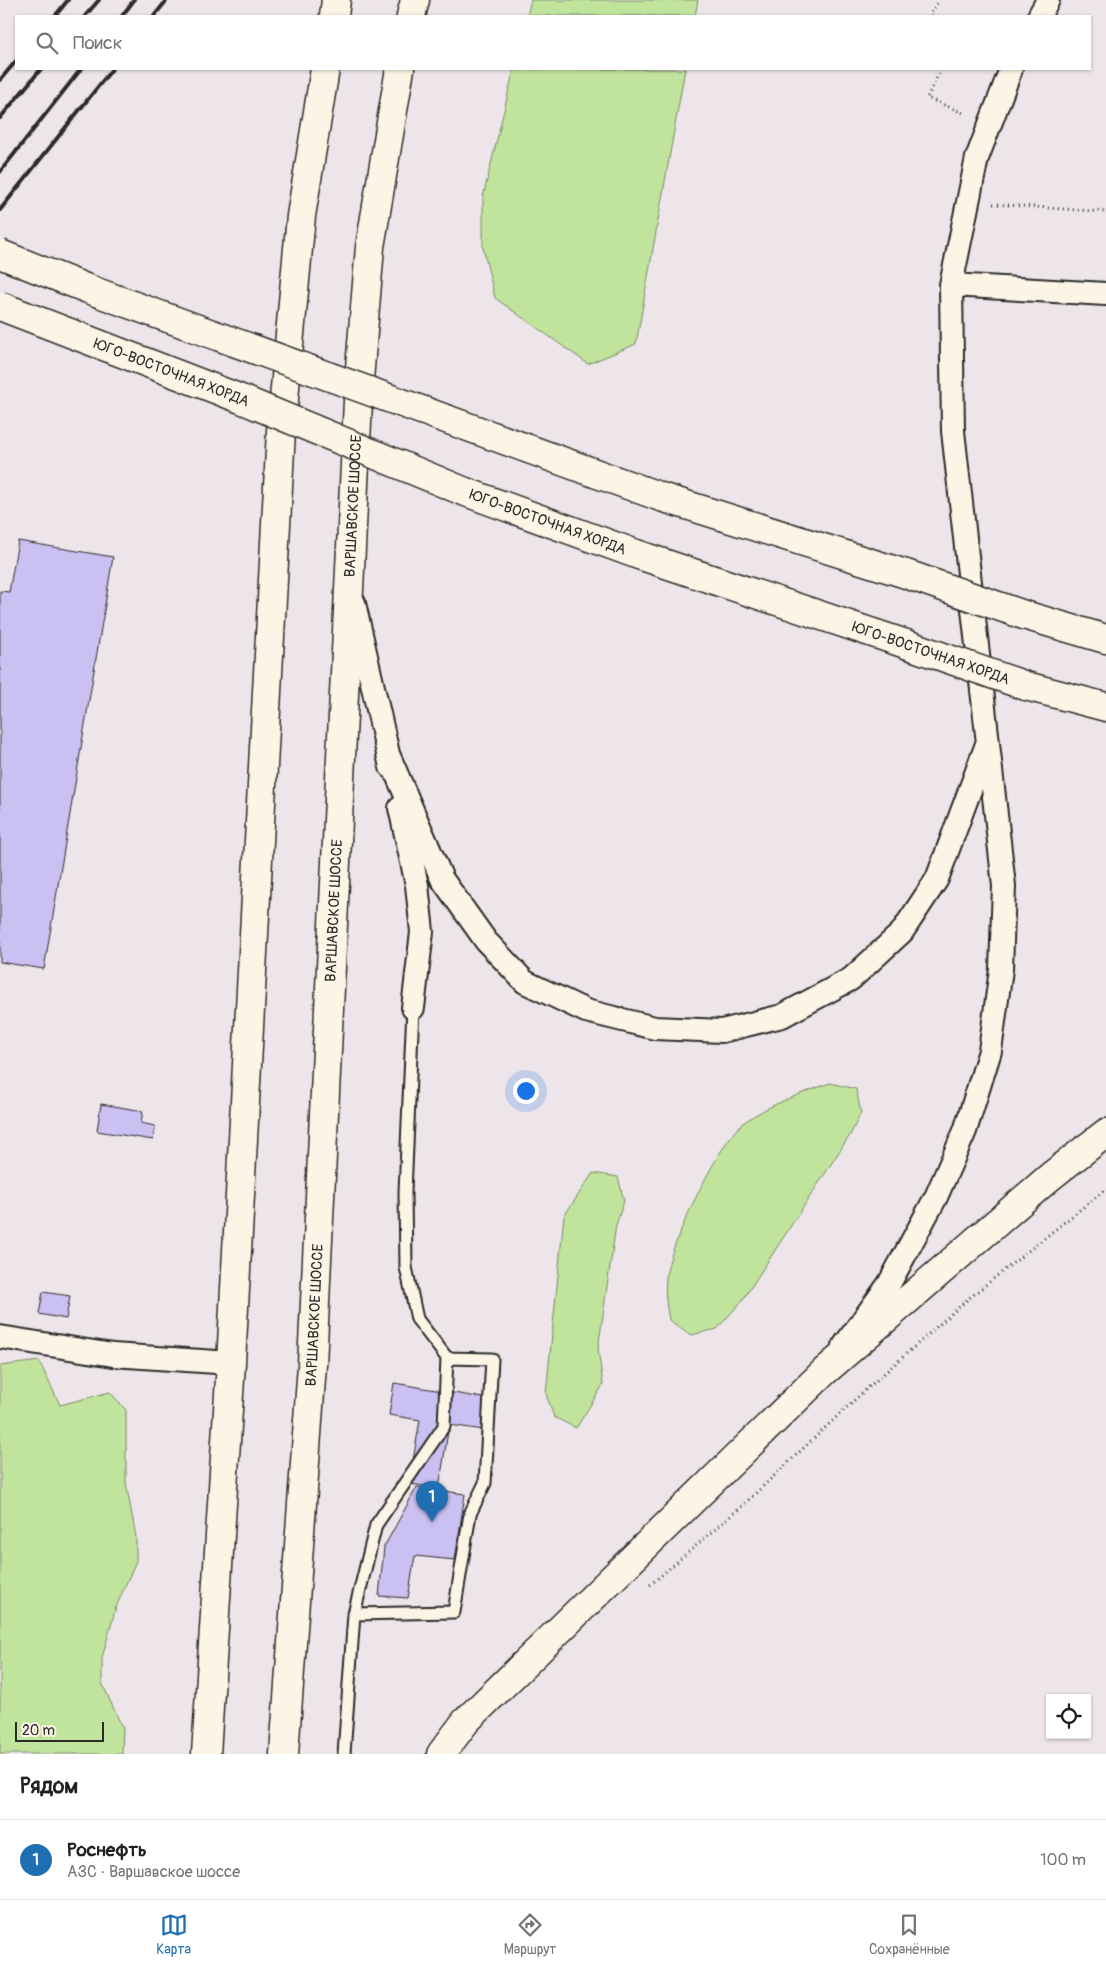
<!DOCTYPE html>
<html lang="ru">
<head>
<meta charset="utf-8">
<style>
	:root { --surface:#fff; --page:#f2f2f2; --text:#202124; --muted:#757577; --line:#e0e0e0; --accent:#1f6fb2 }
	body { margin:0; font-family:Pangolin,sans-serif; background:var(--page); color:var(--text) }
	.controls { position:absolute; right:15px; bottom:15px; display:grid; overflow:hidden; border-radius:0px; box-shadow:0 1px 4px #0004 }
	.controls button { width:45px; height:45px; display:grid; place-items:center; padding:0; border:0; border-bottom:1px solid var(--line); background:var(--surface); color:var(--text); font:25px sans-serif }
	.scale { position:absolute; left:15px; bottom:12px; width:89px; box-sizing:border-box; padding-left:5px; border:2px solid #2b2b2b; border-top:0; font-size:14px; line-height:18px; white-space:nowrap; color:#2b2b2b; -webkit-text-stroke:4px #fcf5e5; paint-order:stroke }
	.you { position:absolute; left:525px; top:1090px; width:18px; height:18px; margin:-12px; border:4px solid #fff; border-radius:50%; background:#1a73e8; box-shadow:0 0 0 8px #1a73e833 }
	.badge { display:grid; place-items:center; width:32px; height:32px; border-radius:50%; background:var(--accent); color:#fff; font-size:16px; font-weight:700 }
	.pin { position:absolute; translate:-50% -41px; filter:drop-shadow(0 1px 2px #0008) }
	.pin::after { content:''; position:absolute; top:26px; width:18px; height:15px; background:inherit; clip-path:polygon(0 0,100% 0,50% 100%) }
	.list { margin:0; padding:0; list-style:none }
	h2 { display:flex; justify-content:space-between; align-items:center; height:65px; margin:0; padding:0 20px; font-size:21px }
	h2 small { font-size:16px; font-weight:400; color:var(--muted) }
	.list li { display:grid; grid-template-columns:32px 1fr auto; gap:15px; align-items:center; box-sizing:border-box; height:80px; padding:0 20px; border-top:1px solid var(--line) }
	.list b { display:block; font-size:19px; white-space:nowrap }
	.list p { margin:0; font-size:16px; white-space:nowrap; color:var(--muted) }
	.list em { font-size:16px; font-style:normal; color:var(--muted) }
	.icon { flex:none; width:28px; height:28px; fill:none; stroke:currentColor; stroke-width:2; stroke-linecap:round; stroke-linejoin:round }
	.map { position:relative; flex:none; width:1106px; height:1754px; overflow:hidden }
	.search { position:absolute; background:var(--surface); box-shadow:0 1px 4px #0004; left:15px; right:15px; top:15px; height:55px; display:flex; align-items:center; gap:12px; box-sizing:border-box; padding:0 18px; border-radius:0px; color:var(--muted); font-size:19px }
	.sheet { height:145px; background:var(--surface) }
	nav { display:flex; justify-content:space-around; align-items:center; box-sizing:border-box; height:70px; border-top:1px solid var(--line); background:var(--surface); font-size:14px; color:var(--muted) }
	nav a { display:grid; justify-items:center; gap:2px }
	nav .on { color:var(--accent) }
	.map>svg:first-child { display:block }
	.green { fill:#c1e49d; stroke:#768864 }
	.building { fill:#cbc0f2; stroke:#2b2b2b }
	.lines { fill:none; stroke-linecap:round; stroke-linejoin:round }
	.service-casing { stroke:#2b2b2b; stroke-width:15 }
	.minor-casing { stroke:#2b2b2b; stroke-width:26 }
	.primary-casing { stroke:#2b2b2b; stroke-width:31 }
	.path { stroke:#2b2b2b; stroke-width:3; stroke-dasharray:1 4; stroke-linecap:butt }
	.service { stroke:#fcf5e5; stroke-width:11 }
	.minor { stroke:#fcf5e5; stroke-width:22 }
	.primary { stroke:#fcf5e5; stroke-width:28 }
	.rail { stroke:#2b2b2b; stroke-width:4 }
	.primary-bridge-casing { stroke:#2b2b2b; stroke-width:31; stroke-linecap:butt }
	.primary-bridge { stroke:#fcf5e5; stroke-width:28 }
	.labels { text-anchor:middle; stroke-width:4; stroke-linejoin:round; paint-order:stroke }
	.street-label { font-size:15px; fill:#2b2b2b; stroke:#fcf5e5 }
</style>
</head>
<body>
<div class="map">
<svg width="1106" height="1754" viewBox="0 0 1106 1754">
	<rect width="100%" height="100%" fill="#ede5e9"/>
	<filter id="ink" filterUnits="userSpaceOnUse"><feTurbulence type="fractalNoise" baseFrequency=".02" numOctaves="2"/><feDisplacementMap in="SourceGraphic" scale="10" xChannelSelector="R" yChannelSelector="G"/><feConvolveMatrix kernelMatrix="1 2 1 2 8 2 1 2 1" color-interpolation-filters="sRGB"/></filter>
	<g filter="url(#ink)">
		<!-- green -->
		<path class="green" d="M531,0H698L695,16H527Z
			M514,69H685L636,344L588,364L495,298L483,248V197Z
			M830,1083L856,1089L861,1113L850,1135L742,1301L717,1329L691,1335L669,1320C666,1303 664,1289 667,1271C672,1241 720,1141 743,1123C769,1104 801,1094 830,1083Z
			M593,1173L618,1177L624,1201L616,1225L598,1349L603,1385L576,1428L554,1417L546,1394L564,1216Z
			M39,1361L60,1405L110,1392L126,1410V1483L136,1537V1561L116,1607L102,1658V1683L123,1729L122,1754H0V1366Z"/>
		<!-- building -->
		<path class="building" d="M18,541L113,557L44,969L0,962V591L9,592Z
			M101,1104L143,1111L141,1123L155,1126L153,1140L97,1131Z
			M43,1292L70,1296L66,1319L39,1314Z
			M394,1383L489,1399L484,1430L449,1425L439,1488L409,1484L420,1420L389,1415Z
			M417,1487L465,1494L455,1560L415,1556L408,1598L379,1596L384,1547Z"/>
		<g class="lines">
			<defs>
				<path id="service" d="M354,1614L454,1612L470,1514L485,1483L492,1359L447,1358
					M344,1754L354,1614L376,1525L444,1426L447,1358L417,1319L406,1267L405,1192L413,1008"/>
				<path id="minor" d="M1039,16L1048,0
					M951,285L1106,294
					M354,603L391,767
					M388,754L442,879L486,941L525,982L586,1011L655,1028L722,1031L782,1016L851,979L902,932L937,879L987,744
					M400,808L417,885L422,932L413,1008
					M0,1337L113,1355L231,1363
					M844,1346L889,1284L936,1197L965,1131L990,1051L1001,969L1004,886L953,431L951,285L977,158L1011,69"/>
				<g id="primary">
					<path d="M334,16L336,0"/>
					<path d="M411,16L415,0"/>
					<path d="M661,497L906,574"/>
					<path d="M639,555L906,644"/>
					<path d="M1024,615L1106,639"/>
					<path d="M1026,686L1106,707"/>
					<path d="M206,1754L231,1363L281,431L301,216L325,69"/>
					<path id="s1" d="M284,1754L312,1365L359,380L370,247L400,69"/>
					<path d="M441,1754L466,1721L825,1371L1051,1176L1106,1133"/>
				</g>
			</defs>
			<!-- service casing -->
			<use href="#service" class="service-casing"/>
			<!-- minor casing -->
			<use href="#minor" class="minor-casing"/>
			<!-- primary casing -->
			<use href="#primary" class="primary-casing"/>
			<!-- path -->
			<path class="path" d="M932,16L930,15L939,0
				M941,69L927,98L966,114
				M993,204L1106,212
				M650,1585L741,1507L861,1394L968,1299L1106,1189"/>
			<!-- service -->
			<use href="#service" class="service"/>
			<!-- minor -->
			<use href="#minor" class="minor"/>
			<!-- primary -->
			<use href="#primary" class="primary"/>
			<!-- rail -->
			<path class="rail" d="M55,16L68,0
				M85,16L99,0
				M122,16L134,0
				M154,16L167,0
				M0,80L16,61
				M0,118L41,69
				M0,172L81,69
				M0,210L112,69"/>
			<defs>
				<g id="primary-bridge">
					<path d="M0,254L88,289L661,497"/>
					<path id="s2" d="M0,306L241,399L463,491L639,555"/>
					<path d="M906,574L1024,615"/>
					<path d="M906,644L1026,686"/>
				</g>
			</defs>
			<!-- primary-bridge casing -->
			<use href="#primary-bridge" class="primary-bridge-casing"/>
			<!-- primary-bridge -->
			<use href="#primary-bridge" class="primary-bridge"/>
		</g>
	</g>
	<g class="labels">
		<!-- street labels -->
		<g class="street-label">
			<text dy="5" stroke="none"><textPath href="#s2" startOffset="184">ЮГО-ВОСТОЧНАЯ ХОРДА</textPath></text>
			<text dy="5" stroke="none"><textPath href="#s1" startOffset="1250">ВАРШАВСКОЕ ШОССЕ</textPath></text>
			<text dy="5" stroke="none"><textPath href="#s2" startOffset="589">ЮГО-ВОСТОЧНАЯ ХОРДА</textPath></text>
			<text transform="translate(931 653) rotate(19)" y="5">ЮГО-ВОСТОЧНАЯ ХОРДА</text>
			<text dy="5" stroke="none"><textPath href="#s1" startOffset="845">ВАРШАВСКОЕ ШОССЕ</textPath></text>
			<text dy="5" stroke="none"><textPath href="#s1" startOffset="440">ВАРШАВСКОЕ ШОССЕ</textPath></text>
		</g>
	</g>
</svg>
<div class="controls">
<button><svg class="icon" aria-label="locate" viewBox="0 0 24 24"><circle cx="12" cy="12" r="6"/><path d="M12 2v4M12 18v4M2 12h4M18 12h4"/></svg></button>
</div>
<div class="scale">20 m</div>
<div class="you"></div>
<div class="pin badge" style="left:432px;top:1522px">1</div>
<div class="search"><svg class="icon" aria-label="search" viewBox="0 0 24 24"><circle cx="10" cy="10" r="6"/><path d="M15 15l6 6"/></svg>Поиск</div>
</div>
<section class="sheet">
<h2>Рядом<small></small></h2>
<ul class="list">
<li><span class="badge">1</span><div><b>Роснефть</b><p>АЗС · Варшавское шоссе</p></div><em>100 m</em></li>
</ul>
</section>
<nav>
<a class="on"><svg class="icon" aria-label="map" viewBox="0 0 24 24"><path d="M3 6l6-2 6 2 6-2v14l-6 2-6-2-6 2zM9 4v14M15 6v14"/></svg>Карта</a>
<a><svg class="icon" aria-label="directions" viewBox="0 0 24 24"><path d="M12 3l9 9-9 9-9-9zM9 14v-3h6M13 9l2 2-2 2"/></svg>Маршрут</a>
<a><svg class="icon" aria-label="saved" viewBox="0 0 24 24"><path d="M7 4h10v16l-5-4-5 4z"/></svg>Сохранённые</a>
</nav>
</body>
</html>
